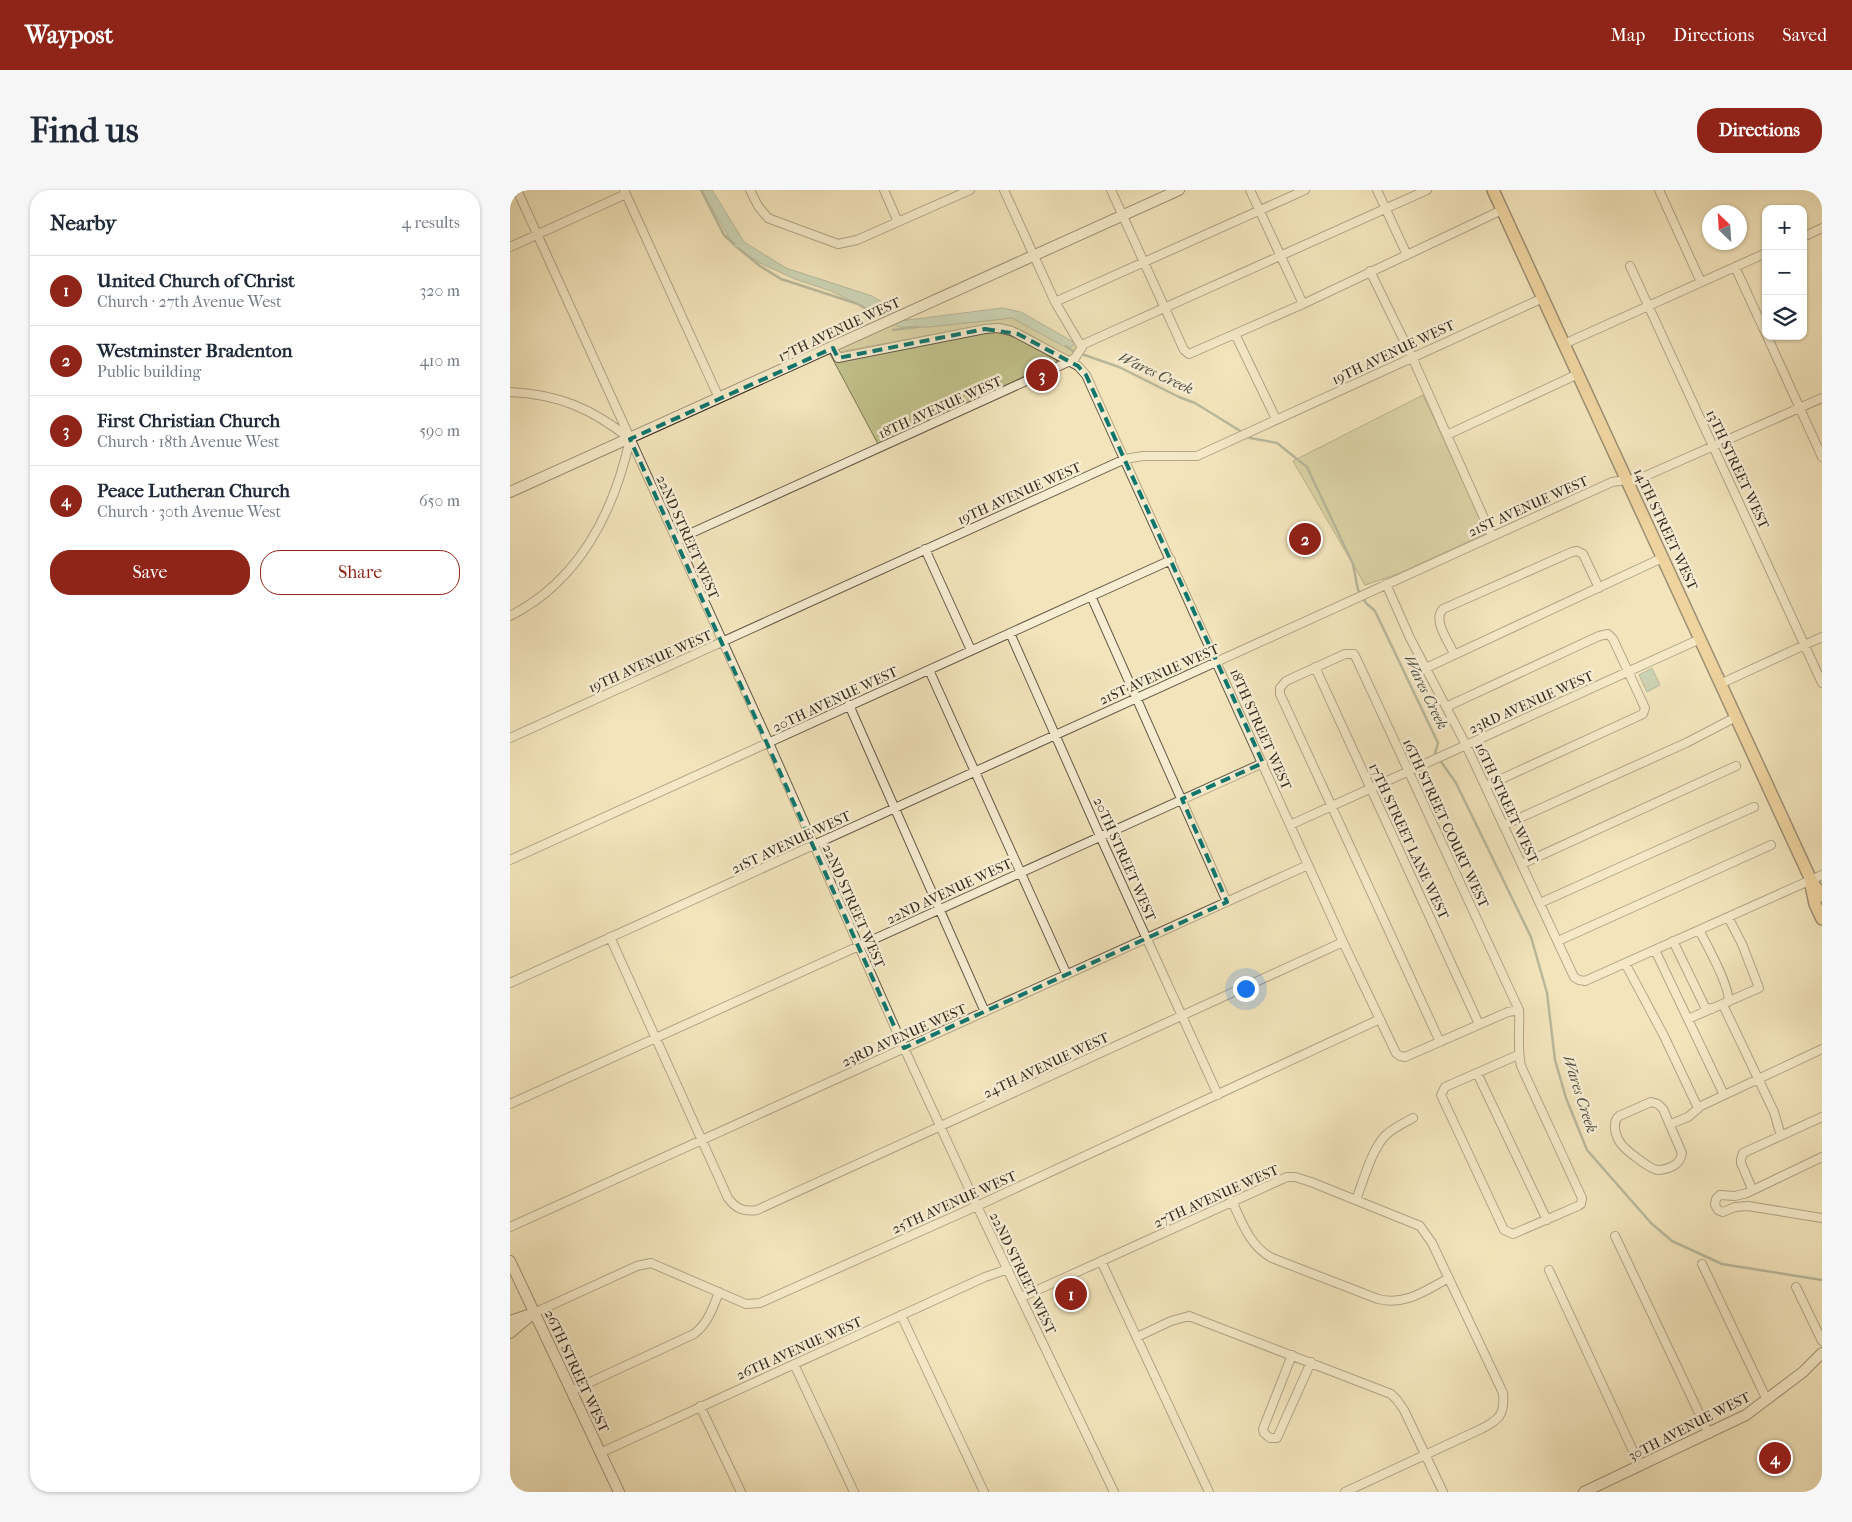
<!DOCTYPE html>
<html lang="en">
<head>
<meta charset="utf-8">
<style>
	:root { --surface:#fff; --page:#f6f6f7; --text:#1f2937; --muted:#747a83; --line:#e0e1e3; --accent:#8f2418 }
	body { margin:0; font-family:"IM FELL French Canon",serif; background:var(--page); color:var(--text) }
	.controls { position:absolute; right:15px; top:15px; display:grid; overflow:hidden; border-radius:10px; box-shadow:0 1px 4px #0004 }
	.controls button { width:45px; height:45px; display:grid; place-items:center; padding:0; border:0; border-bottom:1px solid var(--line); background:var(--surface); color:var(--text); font:25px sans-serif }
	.compass { position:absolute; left:1192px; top:15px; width:45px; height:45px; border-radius:50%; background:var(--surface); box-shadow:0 1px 4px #0004; rotate:335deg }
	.you { position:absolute; left:735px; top:798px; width:18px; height:18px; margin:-12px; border:4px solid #fff; border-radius:50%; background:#1a73e8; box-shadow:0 0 0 8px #1a73e833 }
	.badge { display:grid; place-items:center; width:32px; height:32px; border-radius:50%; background:var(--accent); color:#fff; font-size:16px; font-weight:700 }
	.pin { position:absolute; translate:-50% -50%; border:2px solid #fff; box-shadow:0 1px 5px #0006 }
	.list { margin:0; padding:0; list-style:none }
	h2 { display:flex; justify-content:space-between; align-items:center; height:65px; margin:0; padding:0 20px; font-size:21px }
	h2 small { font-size:16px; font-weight:400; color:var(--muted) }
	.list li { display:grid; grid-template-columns:32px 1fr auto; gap:15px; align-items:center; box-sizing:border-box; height:70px; padding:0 20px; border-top:1px solid var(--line) }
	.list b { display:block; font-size:19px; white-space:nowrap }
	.list p { margin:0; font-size:16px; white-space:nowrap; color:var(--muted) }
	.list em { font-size:16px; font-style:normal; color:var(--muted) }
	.actions { display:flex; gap:10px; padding:15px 20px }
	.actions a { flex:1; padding:11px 0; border:1px solid var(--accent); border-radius:20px; text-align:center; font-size:18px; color:var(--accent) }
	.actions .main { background:var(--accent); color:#fff }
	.icon { flex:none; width:28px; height:28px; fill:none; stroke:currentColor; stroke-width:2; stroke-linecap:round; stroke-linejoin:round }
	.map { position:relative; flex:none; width:1312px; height:1302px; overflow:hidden; border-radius:20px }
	header { display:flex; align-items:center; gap:30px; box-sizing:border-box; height:70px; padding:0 25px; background:var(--accent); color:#fff }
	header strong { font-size:24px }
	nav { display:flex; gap:28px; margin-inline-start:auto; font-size:18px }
	.intro { display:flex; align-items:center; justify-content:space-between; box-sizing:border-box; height:120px; padding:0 30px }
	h1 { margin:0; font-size:35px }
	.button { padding:12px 22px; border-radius:20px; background:var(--accent); color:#fff; font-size:18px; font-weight:700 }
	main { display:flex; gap:30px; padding:0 30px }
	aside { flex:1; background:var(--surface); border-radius:20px; box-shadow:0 1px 4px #0004 }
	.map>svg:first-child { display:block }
	.green { fill:#c2c28c; stroke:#7c7757 }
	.water { fill:#9dbfaa; stroke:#738474 }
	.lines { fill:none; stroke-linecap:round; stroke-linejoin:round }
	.stream { stroke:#738474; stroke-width:2.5 }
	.street-casing { stroke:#645a48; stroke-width:10 }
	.secondary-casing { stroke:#352c22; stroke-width:12 }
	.primary-casing { stroke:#352c22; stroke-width:14 }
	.street { stroke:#f7edd3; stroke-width:8 }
	.secondary { stroke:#f7edd3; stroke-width:10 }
	.primary { stroke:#eac27e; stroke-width:11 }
	.marked { fill:none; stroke:#0f766e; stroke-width:4; stroke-dasharray:10 6; stroke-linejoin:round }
	.labels { text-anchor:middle; stroke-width:5; stroke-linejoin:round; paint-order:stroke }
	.street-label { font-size:14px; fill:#352c22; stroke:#f7edd3 }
	.water-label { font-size:15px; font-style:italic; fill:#4f5144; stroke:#f7edd3 }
</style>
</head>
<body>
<header>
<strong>Waypost</strong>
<nav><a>Map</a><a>Directions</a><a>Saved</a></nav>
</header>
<div class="intro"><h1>Find us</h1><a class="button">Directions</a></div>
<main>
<aside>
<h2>Nearby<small>4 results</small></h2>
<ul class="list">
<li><span class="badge">1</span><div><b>United Church of Christ</b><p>Church · 27th Avenue West</p></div><em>320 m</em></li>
<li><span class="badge">2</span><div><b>Westminster Bradenton</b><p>Public building</p></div><em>410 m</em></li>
<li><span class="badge">3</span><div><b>First Christian Church</b><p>Church · 18th Avenue West</p></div><em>590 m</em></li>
<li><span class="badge">4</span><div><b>Peace Lutheran Church</b><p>Church · 30th Avenue West</p></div><em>650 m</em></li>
</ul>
<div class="actions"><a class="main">Save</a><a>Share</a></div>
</aside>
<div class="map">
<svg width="1312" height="1302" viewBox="0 0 1312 1302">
	<rect width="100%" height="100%" fill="#f3e4bb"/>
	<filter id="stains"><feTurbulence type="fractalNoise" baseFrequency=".004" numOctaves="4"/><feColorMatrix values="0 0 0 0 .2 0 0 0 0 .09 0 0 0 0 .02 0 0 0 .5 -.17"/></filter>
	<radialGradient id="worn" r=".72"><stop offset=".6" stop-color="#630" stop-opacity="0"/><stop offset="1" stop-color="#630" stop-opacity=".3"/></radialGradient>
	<!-- green -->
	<path class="green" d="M502,128L559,158L565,153L567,156L563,164L557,167C539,157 517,140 497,135C490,133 481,134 474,135L329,162L328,160L384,134L390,137H418Z
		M488,142L507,148L548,171L368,254L320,164L329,171L475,143Z
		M913,205L977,343L890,383L855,395L783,271Z"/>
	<!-- water -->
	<path class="water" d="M191,0H202L234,52L276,78L362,106L377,115L384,124L376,128L321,101L285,89L250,73L224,56Z
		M492,118L511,122L565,153L559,159L502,128L418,137H390L384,134L390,131Z
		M1142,478L1150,495L1137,502L1129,485Z"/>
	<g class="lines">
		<!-- stream -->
		<path class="stream" d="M191,0L214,45L224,54
			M228,58L250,76L271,89L348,114L367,126
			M383,140L408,137
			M556,156L563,161L609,177L669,207L685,213L732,242
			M736,246L740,248L767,253L797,277L843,374L848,400L856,413L865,421L928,553L925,563L946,593L1021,747L1037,803L1045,870L1056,908L1077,960L1141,1033L1162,1051L1212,1074L1312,1090"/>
		<defs>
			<path id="street" d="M7,0L259,553L394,858L467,1016L604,1302
				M114,0L209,208
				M240,0L248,16L258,28L263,30L328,54L347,50L460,0
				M374,0L388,32
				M494,0L545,112L571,156
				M601,0L674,160L679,164L793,114L992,20
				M740,0L793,114
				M867,0L897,65
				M1149,0L1191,92
				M1311,0L1312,2
				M1293,47L1312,38
				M0,57L116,4
				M1120,76L1312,493
				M1225,77L1256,144
				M860,81L902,167L982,346
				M545,112L795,0
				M725,144L766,229
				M1257,146L1312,267
				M1054,154L1256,63
				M323,158L328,168L475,139L488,138L502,141L568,176L576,185L833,752L886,863L890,866L895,867L998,822L1009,820
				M0,202C48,204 83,219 120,249C104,322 69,391 0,426
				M937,245L1068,184
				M166,350L558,172L565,168L574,154L917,0
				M415,359L461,460
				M876,394L900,448L956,555L1064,787L1069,790L1075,791L1312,685
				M581,406L717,712
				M500,443L590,646L708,905
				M944,464C939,452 922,430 933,419L1062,362L1067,361L1073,364L1089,398
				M805,477L969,834
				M916,478L1152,368
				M419,480L557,785
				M1210,494L1312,447
				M339,515L475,822
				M936,517L1089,446L1098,444L1103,449L1135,518L1133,524L976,596
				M0,548L615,269L633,266H687L1033,108
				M780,635L1190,449
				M994,635L1176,553L1226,527
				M0,670L661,370
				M1012,674L1226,576
				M1030,713L1244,617
				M1189,740C1196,753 1222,800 1218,812
				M100,747L218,1008C226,1019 234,1022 247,1020L833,752
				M1048,751L1261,655
				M1163,751L1195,817L1202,819
				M1145,760L1214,905
				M1115,773L1154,846L1188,918
				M0,793L1102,292L1131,288L1312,208
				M1213,815L1264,922L1271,946
				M1178,829L1249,798L1232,754L1218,727
				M930,852L770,504V498L776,491L835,464H844L848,472L1009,820C1010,838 1007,859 1011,876L1072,1008L1071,1014L1068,1016L1003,1044L994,1040L931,905L935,897L1008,865
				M967,883L1037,1030
				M1141,912L1148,914L1153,919L1172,963C1171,969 1169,973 1163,976C1159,978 1152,980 1148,980C1141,980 1117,961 1112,955C1106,948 1101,933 1109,926Z
				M0,914L753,573
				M1161,934L1178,927L1191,916L1312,859
				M1312,967L1237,1003L1225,1006L1210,1005L1206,1009L1205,1015L1208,1020L1213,1022L1225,1017L1238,1016L1312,1028
				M1242,999L1231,973V969L1233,963L1312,927
				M846,1010C853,992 862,958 876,945C883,938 894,933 903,928
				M722,1011C732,1033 740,1056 762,1068L868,1109C896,1116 916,1100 939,1088
				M0,1037L798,675
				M1105,1046L1199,1244
				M591,1071L699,1302
				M1192,1074L1257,1210
				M1039,1080L1130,1276
				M1286,1097L1312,1151
				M512,1107L777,987H785L801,992L910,1036L922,1053L993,1203C995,1225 989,1230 971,1239L835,1302
				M24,1123L127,1076L141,1073L236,1114L250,1113L467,1016L870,829
				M391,1125L474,1302
				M627,1147L661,1131L679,1126L881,1204L887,1210L894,1220L933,1302
				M782,1165L753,1239L754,1243L760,1248H767L801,1172
				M284,1174L344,1302
				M61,1201L184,1144C198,1133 203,1118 209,1102
				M190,1216L231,1302
				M90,1263L475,1087L498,1079"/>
			<path id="secondary" d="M0,302L669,0
				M0,1071L109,1302
				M0,1131L18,1125
				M0,1143L24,1123
				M1074,1302L1236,1225L1293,1182L1312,1163"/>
			<path id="primary" d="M983,0L1301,690L1312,706
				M1301,695L1305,714L1312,729"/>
		</defs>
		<!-- street casing -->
		<use href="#street" class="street-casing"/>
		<!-- secondary casing -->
		<use href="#secondary" class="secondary-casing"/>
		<!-- primary casing -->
		<use href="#primary" class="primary-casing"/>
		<!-- street -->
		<use href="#street" class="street"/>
		<!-- secondary -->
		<use href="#secondary" class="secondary"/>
		<!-- primary -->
		<use href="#primary" class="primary"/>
	</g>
	<!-- marked area -->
	<path d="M0 0H1312V1302H0ZM475,139L508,144L568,176L576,185L753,573L672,609L717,712L394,858L120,249L323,158L328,168Z" fill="#f3e4bb" fill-opacity=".55" fill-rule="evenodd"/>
	<path class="marked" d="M475,139L508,144L568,176L576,185L753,573L672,609L717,712L394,858L120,249L323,158L328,168Z"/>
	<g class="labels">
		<!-- street labels -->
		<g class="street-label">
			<text transform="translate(329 139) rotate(-25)" y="5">17TH AVENUE WEST</text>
			<text transform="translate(883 162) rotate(-25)" y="5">19TH AVENUE WEST</text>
			<text transform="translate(430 217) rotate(-24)" y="5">18TH AVENUE WEST</text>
			<text transform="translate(1228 279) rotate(65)" y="5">13TH STREET WEST</text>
			<text transform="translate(509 303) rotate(-24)" y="5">19TH AVENUE WEST</text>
			<text transform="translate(1018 316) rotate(-24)" y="5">21ST AVENUE WEST</text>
			<text transform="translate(1156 339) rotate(65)" y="5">14TH STREET WEST</text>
			<text transform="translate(178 347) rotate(66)" y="5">22ND STREET WEST</text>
			<text transform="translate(140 471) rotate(-24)" y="5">19TH AVENUE WEST</text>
			<text transform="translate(649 484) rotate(-24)" y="5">21ST AVENUE WEST</text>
			<text transform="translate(325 509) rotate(-25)" y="5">20TH AVENUE WEST</text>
			<text transform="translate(1021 512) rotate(-24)" y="5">23RD AVENUE WEST</text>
			<text transform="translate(751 539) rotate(66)" y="5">18TH STREET WEST</text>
			<text transform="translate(997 613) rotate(65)" y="5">16TH STREET WEST</text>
			<text transform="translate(936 633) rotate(65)" y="5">16TH STREET COURT WEST</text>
			<text transform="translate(899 651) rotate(65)" y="5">17TH STREET LANE WEST</text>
			<text transform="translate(281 652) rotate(-25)" y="5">21ST AVENUE WEST</text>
			<text transform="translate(615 669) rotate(66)" y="5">20TH STREET WEST</text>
			<text transform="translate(439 701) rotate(-25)" y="5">22ND AVENUE WEST</text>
			<text transform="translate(344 716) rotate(66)" y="5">22ND STREET WEST</text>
			<text transform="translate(394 845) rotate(-24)" y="5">23RD AVENUE WEST</text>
			<text transform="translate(536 875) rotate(-25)" y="5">24TH AVENUE WEST</text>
			<text transform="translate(706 1006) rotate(-24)" y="5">27TH AVENUE WEST</text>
			<text transform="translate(444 1012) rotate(-24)" y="5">25TH AVENUE WEST</text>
			<text transform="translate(513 1083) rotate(64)" y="5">22ND STREET WEST</text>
			<text transform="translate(289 1158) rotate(-24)" y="5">26TH AVENUE WEST</text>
			<text transform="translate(67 1181) rotate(65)" y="5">26TH STREET WEST</text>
			<text transform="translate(1179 1236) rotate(-27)" y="5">30TH AVENUE WEST</text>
		</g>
		<!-- water labels -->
		<g class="water-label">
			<text transform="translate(646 183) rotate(25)" y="5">Wares Creek</text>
			<text transform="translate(916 502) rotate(64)" y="5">Wares Creek</text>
			<text transform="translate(1070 904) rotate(72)" y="5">Wares Creek</text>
		</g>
	</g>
	<rect width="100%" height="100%" filter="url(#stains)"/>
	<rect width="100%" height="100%" fill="url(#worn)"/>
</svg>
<div class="controls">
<button>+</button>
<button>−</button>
<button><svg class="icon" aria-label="layers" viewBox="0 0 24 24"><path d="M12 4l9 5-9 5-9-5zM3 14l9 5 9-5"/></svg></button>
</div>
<svg class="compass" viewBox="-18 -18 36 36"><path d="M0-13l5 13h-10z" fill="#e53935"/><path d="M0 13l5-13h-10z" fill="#747a83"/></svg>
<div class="you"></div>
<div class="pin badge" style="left:561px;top:1104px">1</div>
<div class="pin badge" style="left:795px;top:349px">2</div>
<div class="pin badge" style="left:532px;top:185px">3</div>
<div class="pin badge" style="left:1265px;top:1268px">4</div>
</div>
</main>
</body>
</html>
